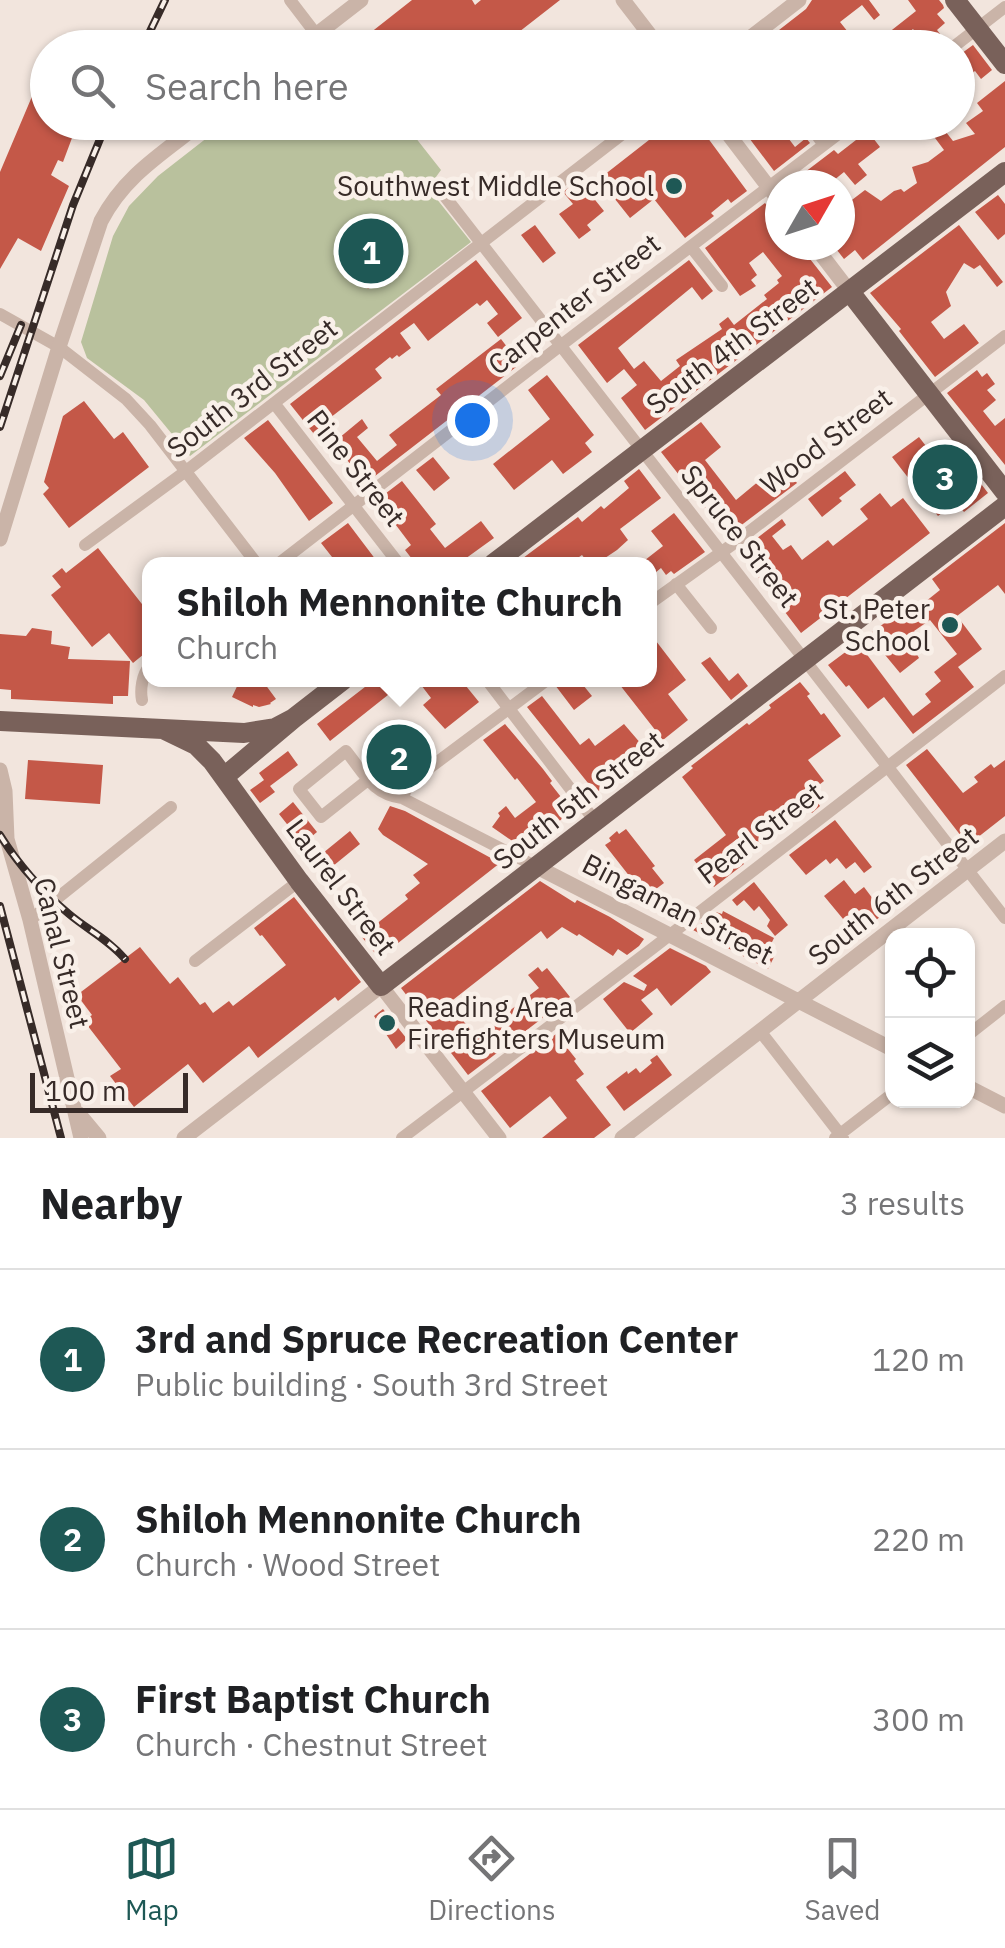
<!DOCTYPE html>
<html lang="en">
<head>
<meta charset="utf-8">
<style>
	:root { --surface:#fff; --page:#f2f2f2; --text:#202124; --muted:#757577; --line:#e0e0e0; --accent:#1e5855 }
	body { margin:0; font-family:"IBM Plex Sans",sans-serif; background:var(--page); color:var(--text) }
	.controls { position:absolute; right:30px; bottom:30px; display:grid; overflow:hidden; border-radius:20px; box-shadow:0 2px 8px #0004 }
	.controls button { width:90px; height:90px; display:grid; place-items:center; padding:0; border:0; border-bottom:2px solid var(--line); background:var(--surface); color:var(--text); font:50px sans-serif }
	.compass { position:absolute; left:765px; top:170px; width:90px; height:90px; border-radius:50%; background:var(--surface); box-shadow:0 2px 8px #0004; rotate:51deg }
	.scale { position:absolute; left:30px; bottom:25px; width:158px; box-sizing:border-box; padding-left:10px; border:5px solid #372b28; border-top:0; font-size:28px; line-height:35px; white-space:nowrap; color:#372b28; -webkit-text-stroke:8px #f9f0e9; paint-order:stroke }
	.you { position:absolute; left:472px; top:420px; width:35px; height:35px; margin:-25px; border:8px solid #fff; border-radius:50%; background:#1a73e8; box-shadow:0 0 0 15px #1a73e833 }
	.badge { display:grid; place-items:center; width:65px; height:65px; border-radius:50%; background:var(--accent); color:#fff; font-size:32px; font-weight:700 }
	.pin { position:absolute; translate:-50% -50%; border:5px solid #fff; box-shadow:0 2px 10px #0006 }
	.popup { position:absolute; left:142px; top:557px; width:515px; height:130px; box-sizing:border-box; display:grid; place-content:center; border-radius:20px; background:var(--surface); filter:drop-shadow(0 2px 8px #0005); font-size:32px; white-space:nowrap; color:var(--muted) }
	.popup b { font-size:38px; color:var(--text) }
	.popup::after { content:''; position:absolute; left:50%; top:100%; margin-left:-20px; border:20px solid transparent; border-top-color:var(--surface) }
	.list { margin:0; padding:0; list-style:none }
	h2 { display:flex; justify-content:space-between; align-items:center; height:130px; margin:0; padding:0 40px; font-size:42px }
	h2 small { font-size:32px; font-weight:400; color:var(--muted) }
	.list li { display:grid; grid-template-columns:65px 1fr auto; gap:30px; align-items:center; box-sizing:border-box; height:180px; padding:0 40px; border-top:2px solid var(--line) }
	.list b { display:block; font-size:38px; white-space:nowrap }
	.list p { margin:0; font-size:32px; white-space:nowrap; color:var(--muted) }
	.list em { font-size:32px; font-style:normal; color:var(--muted) }
	.icon { flex:none; width:55px; height:55px; fill:none; stroke:currentColor; stroke-width:2; stroke-linecap:round; stroke-linejoin:round }
	.map { position:relative; flex:none; width:1005px; height:1138px; overflow:hidden }
	.search { position:absolute; background:var(--surface); box-shadow:0 2px 8px #0004; left:30px; right:30px; top:30px; height:110px; display:flex; align-items:center; gap:25px; box-sizing:border-box; padding:0 35px; border-radius:55px; color:var(--muted); font-size:38px }
	.sheet { height:670px; background:var(--surface) }
	nav { display:flex; justify-content:space-around; align-items:center; box-sizing:border-box; height:140px; border-top:2px solid var(--line); background:var(--surface); font-size:28px; color:var(--muted) }
	nav a { display:grid; justify-items:center; gap:5px }
	nav .on { color:var(--accent) }
	.map>svg:first-child { display:block }
	.green { fill:#b9c19d }
	.building { fill:#c45848; fill-rule:evenodd }
	.lines { fill:none; stroke-linecap:round; stroke-linejoin:round }
	.minor { stroke:#cab4a8; stroke-width:12 }
	.tertiary { stroke:#cab4a8; stroke-width:15 }
	.primary { stroke:#79615a; stroke-width:20 }
	.rail-casing { stroke:#372b28; stroke-width:8 }
	.rail { stroke:#f9f0e9; stroke-width:4; stroke-dasharray:11; stroke-linecap:butt }
	.poi-dot { fill:#1e5855; stroke:#f9f0e9; stroke-width:4 }
	.labels { text-anchor:middle; stroke-width:9; stroke-linejoin:round; paint-order:stroke }
	.poi-label { font-size:28px; fill:#372b28; stroke:#f9f0e9; text-anchor:end }
	.street-label { font-size:28px; fill:#372b28; stroke:#f9f0e9 }
</style>
</head>
<body>
<div class="map">
<svg width="1005" height="1138" viewBox="0 0 1005 1138">
	<rect width="100%" height="100%" fill="#f2e5dd"/>
	<!-- green -->
	<path class="green" d="M226,123H404L441,170L428,188L471,242L190,456L144,400L87,358L81,342L113,236L129,206L158,176Z"/>
	<!-- building -->
	<path class="building" d="M412,0H472L475,5L481,0H560L501,46L497,42L490,48H351Z
		M812,0H869L880,15L874,20L862,5L840,22L848,32L828,48H817L804,31L789,42L793,48H756L806,9Z
		M908,0H939L943,5L944,8L937,14L945,23L937,30L945,40L942,48H928L913,29L891,47L883,37L916,11Z
		M973,45L992,70L981,79L975,71L965,78L963,74L958,78V56Z
		M47,61L48,122H78L63,162L58,160L51,175L69,186L41,251L18,238L0,269V172Z
		M1005,81V147L863,260L855,250L844,259L833,245H840V209L865,190L881,201L894,191L901,189L904,192L917,183L912,167L928,162L944,150L923,122H938L953,141L975,134L966,123L983,111L977,103Z
		M672,122H696L747,191L731,203L728,199L711,213L714,216L685,238L654,199L630,218L599,179Z
		M737,122H776L795,147L806,138L810,143L774,171Z
		M863,125L880,147L858,164L867,175L855,185L844,172L828,185H788L834,150L838,154L856,140L852,136Z
		M579,180L604,211L587,225L591,230L579,239L559,214L573,204L563,192Z
		M998,195L1005,204V234L998,240L975,212Z
		M765,203L780,222V245H799L832,287L645,430L621,398L637,385L624,369L607,383L578,345L689,260L713,291L702,300L692,287L618,348L634,369L644,361L661,381L680,366L676,360L722,329L719,324L728,317L734,325L767,299L764,295L779,283L777,280L782,276L763,252L749,263L757,275L751,280L756,286L740,296L705,248Z
		M374,214L391,236L395,233L402,242L398,245L407,257L394,267L400,275L385,286L380,280L368,289L358,276L355,278L349,271L353,268L335,244Z
		M535,225L556,253L543,263L521,235Z
		M959,225L1003,282L997,287L980,265L974,269L964,263L946,292L951,306L931,322L944,339L964,324L979,343L935,377L899,331L901,329L870,293Z
		M476,260L522,318L498,337L487,323L498,314L487,300L480,306L477,303L428,341L414,323L400,333L411,348L399,357L397,355L392,359L390,357L375,369L382,378L322,424L328,431L318,439L290,404Z
		M501,339L520,364L366,483L333,443L362,419L368,428L357,437L377,461L397,445L389,435L441,395L436,389Z
		M977,370L982,377L987,373L995,384L987,390L996,400L983,411L995,426L1005,418V465L947,393Z
		M547,375L594,435L585,443L592,452L563,474L552,460L514,490L493,464L550,419L528,390Z
		M84,401L114,439L123,432L149,467L69,528L43,494L49,488L44,482L63,416Z
		M268,420L333,503L309,521L275,473L244,438Z
		M701,422L721,447L705,460L736,500L765,476L769,481L785,468L797,483L727,536L661,452Z
		M919,437L936,459L952,446L988,493L964,512L956,502L938,516L892,457Z
		M433,457L450,478L434,491L416,470Z
		M639,469L661,498L620,529L628,540L617,550L596,564H589L582,555L569,564H515L578,517L582,522L601,506L604,509L629,488L624,481Z
		M845,471L856,485L839,498L842,501L822,517L808,499Z
		M402,481L436,524L430,529L445,548L481,521L494,538L458,564H416L405,550L411,545L377,500Z
		M880,493L891,507L903,498L930,533L801,633L739,552L782,519L786,525L772,536L783,550L791,545L802,560L828,540L833,546L868,519L860,509Z
		M674,513L705,552L674,574L671,571L666,575L661,568L649,578V564H640L663,546L651,531Z
		M348,523L379,564H334L330,559L332,557L321,543Z
		M1005,523V594L998,585L957,616L982,649L958,667L974,687L913,734L884,697L868,709L849,685L846,687L828,665L910,604L915,610L940,590L932,579ZM930,620L957,654L934,672L941,681L925,694L931,702L913,716L865,652L876,644L900,673L919,658L915,651L924,644L914,631Z
		M98,548L149,613V650L133,663L109,633L92,647L51,595L61,587L52,576L62,568L66,573Z
		M32,628L52,631L51,644L70,647L68,659L130,661L128,696H113V704L11,699V690L0,689V634L26,636Z
		M656,641L686,680L668,694L688,720L663,740L616,680H649V647Z
		M710,657L729,681L738,673L748,686L731,700L701,663Z
		M240,680H262L276,699L270,703L271,704L259,707L253,705V707L232,697Z
		M374,680H474L466,686L479,702L445,729L423,705L431,698L418,681L403,693L398,687L330,741L317,724Z
		M563,680H579L592,696L574,710L555,685Z
		M800,682L810,694L807,696L821,715L824,713L841,736L808,760L824,781L810,792L820,806L812,813L808,808L758,846L747,832L729,845L744,864L714,887L694,860L726,835L682,777L693,768L691,766L747,723L749,725L771,708L769,705Z
		M542,696L580,745L589,738L595,746L624,724L648,752L596,793L527,707Z
		M505,724L543,769L552,781L550,783L572,811L524,849L492,827L500,816L498,813L506,806L515,818L536,802L517,778L515,780L483,740Z
		M415,734L426,748L390,776L387,771L372,768Z
		M927,749L963,793L978,782L974,777L991,764L994,768L1005,760V816L968,845L906,765Z
		M288,751L298,765L270,786L275,792L260,803L250,790L264,780L259,773Z
		M28,760L103,765L100,804L25,799Z
		M293,802L317,832L311,837L323,853L350,831L360,844L333,866L327,859L313,870L303,857L309,852L279,814Z
		M390,806L405,811L500,863L379,958L361,936L408,899L405,895L420,883L413,875L428,864L383,835L378,829Z
		M835,820L872,867L864,873L855,862L846,869L837,858L830,864L826,859L806,875L789,855Z
		M626,829L655,866L652,868L664,883L648,895L637,880L634,882L605,845L611,841L609,838L617,831L619,834Z
		M844,880L855,894L864,887L882,911L880,913L881,916L875,921V924L858,937L824,896Z
		M540,881L575,903L577,900L610,917L644,939L639,946L627,955L618,949L613,956L579,934L577,936L562,927L547,939L541,931L449,1003L476,1037L539,988L528,975L538,967L542,972L547,968L570,997L468,1075L401,988Z
		M754,882L788,925L775,936L767,926L770,920L759,906L754,911L744,900L737,906L732,900Z
		M294,897L361,982L338,1001L335,997L258,1058L249,1046L203,1083L188,1064L134,1107L110,1076L121,1069L84,1021L92,1015L77,995L140,947L170,984L178,977L200,1005L205,1002L213,1013L229,1001L233,1006L286,965L262,935L260,936L254,928Z
		M723,911L774,938L767,952L775,955L768,969L693,930L716,912L722,914Z
		M670,948L706,966L711,972L671,1006L657,988L641,1000L653,1014L630,1033L603,999L624,982L644,991L647,985L633,976Z
		M383,1009L407,1039L396,1049L374,1016Z
		M556,1034L576,1059L574,1061L584,1074L576,1080L611,1125L594,1138H542L567,1118L550,1096L510,1128L481,1091Z
		M657,1055L672,1075L624,1111L606,1087L627,1071L628,1074L636,1068L640,1073L652,1063L650,1060Z"/>
	<g class="lines">
		<!-- minor -->
		<path class="minor" d="M290,0L316,34
			M952,48L1005,7
			M807,122L824,145
			M436,185L1005,918
			M691,247L722,286
			M0,314L59,347L126,399L150,425L257,564
			M274,403L399,564
			M85,545L186,471L638,122
			M278,564L560,346L854,122
			M676,584L711,628
			M649,604L733,544L1005,336
			M487,680L595,821
			M142,700C140,690 142,675 149,667
			M369,779L321,817L299,789L346,751C364,773 372,794 402,798L537,867
			M402,798L407,788L416,778L547,680
			M30,920L171,807
			M195,961L299,881
			M760,1031L843,1138
			M968,1035L1005,1006
			M402,1138L653,948L1005,676
			M835,1138L892,1094"/>
		<!-- tertiary -->
		<path class="tertiary" d="M623,0L660,48
			M299,48L361,0
			M737,48L799,0
			M719,122L780,202
			M814,245L850,292
			M0,539L59,347L101,221C125,175 163,153 202,122
			M0,770L5,791L7,839L30,920L81,1138
			M537,867L892,1049
			M968,1087L1005,1106
			M79,1114L99,1138
			M184,1138L381,986L499,1138
			M622,1138L1005,841"/>
		<!-- primary -->
		<path class="primary" d="M955,0L1005,64
			M850,292L1005,492
			M493,564L1005,172
			M0,721L244,733L275,728L294,718
			M165,730L196,745L212,761L299,881L381,986L1005,506
			M224,777L294,718L343,680"/>
		<defs>
			<path id="rail" d="M142,48L165,0
				M0,376L21,325
				M0,427L73,205L107,122
				M0,835C18,864 43,892 69,914C88,930 109,940 125,959
				M0,906L61,1138"/>
		</defs>
		<!-- rail casing -->
		<use href="#rail" class="rail-casing"/>
		<!-- rail -->
		<use href="#rail" class="rail"/>
	</g>
	<!-- markers -->
	<g class="poi-dot">
		<circle cx="674" cy="186" r="10"/>
		<circle cx="950" cy="625" r="10"/>
		<circle cx="387" cy="1023" r="10"/>
	</g>
	<g class="labels">
		<!-- poi labels -->
		<g class="poi-label">
			<text x="654" y="196">Southwest Middle School</text>
			<text x="930" y="619">St. Peter<tspan x="930" dy="32">School</tspan></text>
			<text x="407" y="1017" text-anchor="start">Reading Area<tspan x="407" dy="32">Firefighters Museum</tspan></text>
		</g>
		<!-- street labels -->
		<g class="street-label">
			<text transform="translate(574 304) rotate(-38)" y="10">Carpenter Street</text>
			<text transform="translate(732 346) rotate(-37)" y="10">South 4th Street</text>
			<text transform="translate(252 388) rotate(-38)" y="10">South 3rd Street</text>
			<text transform="translate(826 441) rotate(-37)" y="10">Wood Street</text>
			<text transform="translate(356 468) rotate(52)" y="10">Pine Street</text>
			<text transform="translate(740 536) rotate(52)" y="10">Spruce Street</text>
			<text transform="translate(578 800) rotate(-38)" y="10">South 5th Street</text>
			<text transform="translate(760 833) rotate(-37)" y="10">Pearl Street</text>
			<text transform="translate(341 887) rotate(53)" y="10">Laurel Street</text>
			<text transform="translate(893 896) rotate(-38)" y="10">South 6th Street</text>
			<text transform="translate(678 909) rotate(27)" y="10">Bingaman Street</text>
			<text transform="translate(62 953) rotate(76)" y="10">Canal Street</text>
		</g>
	</g>
</svg>
<div class="controls">
<button><svg class="icon" aria-label="locate" viewBox="0 0 24 24"><circle cx="12" cy="12" r="6"/><path d="M12 2v4M12 18v4M2 12h4M18 12h4"/></svg></button>
<button><svg class="icon" aria-label="layers" viewBox="0 0 24 24"><path d="M12 4l9 5-9 5-9-5zM3 14l9 5 9-5"/></svg></button>
</div>
<svg class="compass" viewBox="-18 -18 36 36"><path d="M0-13l5 13h-10z" fill="#e53935"/><path d="M0 13l5-13h-10z" fill="#757577"/></svg>
<div class="scale">100 m</div>
<div class="you"></div>
<div class="pin badge" style="left:371px;top:251px">1</div>
<div class="pin badge" style="left:399px;top:757px">2</div>
<div class="popup"><b>Shiloh Mennonite Church</b>Church</div>
<div class="pin badge" style="left:945px;top:477px">3</div>
<div class="search"><svg class="icon" aria-label="search" viewBox="0 0 24 24"><circle cx="10" cy="10" r="6"/><path d="M15 15l6 6"/></svg>Search here</div>
</div>
<section class="sheet">
<h2>Nearby<small>3 results</small></h2>
<ul class="list">
<li><span class="badge">1</span><div><b>3rd and Spruce Recreation Center</b><p>Public building · South 3rd Street</p></div><em>120 m</em></li>
<li><span class="badge">2</span><div><b>Shiloh Mennonite Church</b><p>Church · Wood Street</p></div><em>220 m</em></li>
<li><span class="badge">3</span><div><b>First Baptist Church</b><p>Church · Chestnut Street</p></div><em>300 m</em></li>
</ul>
</section>
<nav>
<a class="on"><svg class="icon" aria-label="map" viewBox="0 0 24 24"><path d="M3 6l6-2 6 2 6-2v14l-6 2-6-2-6 2zM9 4v14M15 6v14"/></svg>Map</a>
<a><svg class="icon" aria-label="directions" viewBox="0 0 24 24"><path d="M12 3l9 9-9 9-9-9zM9 14v-3h6M13 9l2 2-2 2"/></svg>Directions</a>
<a><svg class="icon" aria-label="saved" viewBox="0 0 24 24"><path d="M7 4h10v16l-5-4-5 4z"/></svg>Saved</a>
</nav>
</body>
</html>
